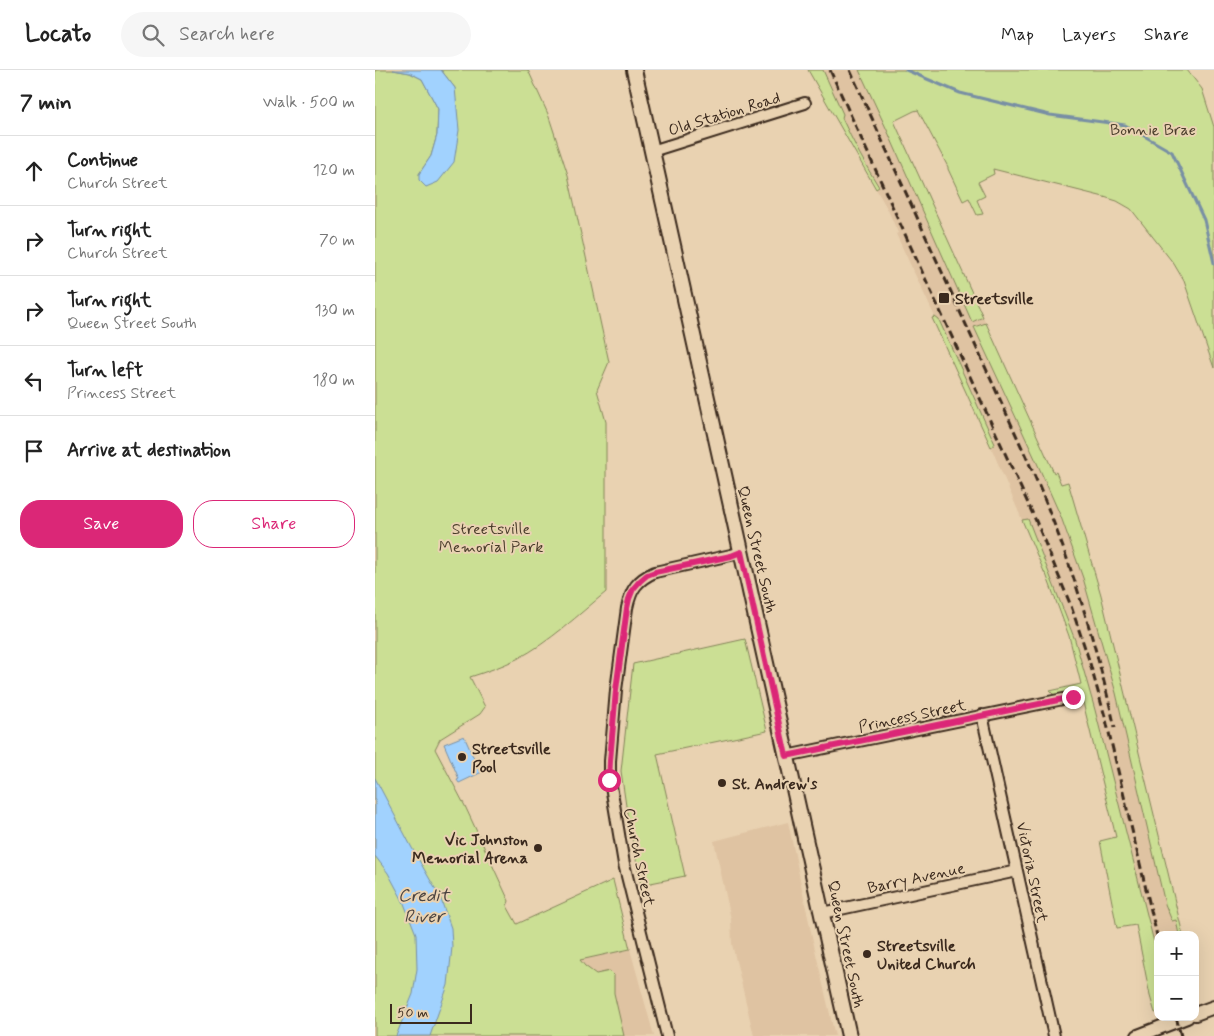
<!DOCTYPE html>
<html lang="en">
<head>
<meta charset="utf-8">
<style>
	:root { --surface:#fff; --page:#f6f6f6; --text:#222; --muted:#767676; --line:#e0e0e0; --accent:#db2777 }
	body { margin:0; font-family:Mynerve,sans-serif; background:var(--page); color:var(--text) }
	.controls { position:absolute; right:15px; bottom:15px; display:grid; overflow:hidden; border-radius:10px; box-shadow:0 5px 20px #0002 }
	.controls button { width:45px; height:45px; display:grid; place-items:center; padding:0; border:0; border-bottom:1px solid var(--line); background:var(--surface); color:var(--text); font:25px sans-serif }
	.scale { position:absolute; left:15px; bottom:12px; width:82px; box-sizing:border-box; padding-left:5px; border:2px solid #3b2a1e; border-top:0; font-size:14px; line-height:18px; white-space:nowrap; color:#3b2a1e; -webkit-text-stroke:4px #e9d2b1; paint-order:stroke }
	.stop { position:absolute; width:15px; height:15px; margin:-11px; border:4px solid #db2777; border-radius:50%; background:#fff }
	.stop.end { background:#db2777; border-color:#fff; box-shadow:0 1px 5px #0008 }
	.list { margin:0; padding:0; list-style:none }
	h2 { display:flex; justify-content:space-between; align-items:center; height:65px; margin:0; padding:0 20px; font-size:21px }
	h2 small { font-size:16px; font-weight:400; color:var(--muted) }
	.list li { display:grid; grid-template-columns:32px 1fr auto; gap:15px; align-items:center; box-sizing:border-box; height:70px; padding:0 20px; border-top:1px solid var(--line) }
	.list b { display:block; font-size:19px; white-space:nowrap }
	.list p { margin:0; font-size:16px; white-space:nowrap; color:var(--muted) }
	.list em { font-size:16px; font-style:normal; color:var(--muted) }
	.actions { display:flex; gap:10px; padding:15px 20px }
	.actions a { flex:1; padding:11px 0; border:1px solid var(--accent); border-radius:20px; text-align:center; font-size:18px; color:var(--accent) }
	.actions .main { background:var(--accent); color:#fff }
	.icon { flex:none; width:28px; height:28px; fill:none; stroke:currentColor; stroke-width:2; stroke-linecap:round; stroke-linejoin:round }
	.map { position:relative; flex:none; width:839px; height:966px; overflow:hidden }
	header { display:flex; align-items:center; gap:30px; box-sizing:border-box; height:70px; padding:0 25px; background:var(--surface); border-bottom:1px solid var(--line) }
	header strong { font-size:24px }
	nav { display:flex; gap:28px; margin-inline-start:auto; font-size:18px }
	.search { width:350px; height:45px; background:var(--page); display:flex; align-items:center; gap:12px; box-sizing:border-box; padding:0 18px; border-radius:28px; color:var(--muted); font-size:19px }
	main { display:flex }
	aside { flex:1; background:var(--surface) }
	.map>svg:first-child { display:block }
	.built { fill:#dfc3a2 }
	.green { fill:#cbdf94; stroke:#838459 }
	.water { fill:#a1d2fe; stroke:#788fa4 }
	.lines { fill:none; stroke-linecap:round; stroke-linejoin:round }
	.stream { stroke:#788fa4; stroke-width:3 }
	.minor-casing { stroke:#3b2a1e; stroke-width:14 }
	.tertiary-casing { stroke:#3b2a1e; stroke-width:16 }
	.secondary-casing { stroke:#3b2a1e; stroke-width:18 }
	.minor { stroke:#e9d2b1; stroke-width:10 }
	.tertiary { stroke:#e9d2b1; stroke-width:12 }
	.secondary { stroke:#e9d2b1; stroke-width:14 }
	.rail { stroke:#3b2a1e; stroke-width:3; stroke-dasharray:8 4; stroke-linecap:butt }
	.route { stroke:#db2777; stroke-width:6 }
	.poi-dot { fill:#3b2a1e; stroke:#e9d2b1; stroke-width:2 }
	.labels { text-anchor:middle; stroke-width:4; stroke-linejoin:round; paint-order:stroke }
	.street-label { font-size:16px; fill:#3b2a1e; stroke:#e9d2b1 }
	.park-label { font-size:16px; fill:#493c2a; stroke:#e9d2b1 }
	.poi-label { font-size:16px; font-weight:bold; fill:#3b2a1e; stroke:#e9d2b1; text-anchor:start }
	.water-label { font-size:18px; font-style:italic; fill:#4a4340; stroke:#e9d2b1 }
</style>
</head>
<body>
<header>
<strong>Locato</strong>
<div class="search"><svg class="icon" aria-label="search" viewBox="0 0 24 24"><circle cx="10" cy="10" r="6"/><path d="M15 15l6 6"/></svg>Search here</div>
<nav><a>Map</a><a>Layers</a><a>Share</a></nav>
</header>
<main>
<aside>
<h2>7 min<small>Walk · 500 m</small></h2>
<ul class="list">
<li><svg class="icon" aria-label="ahead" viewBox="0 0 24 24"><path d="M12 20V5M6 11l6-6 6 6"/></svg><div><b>Continue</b><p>Church Street</p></div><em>120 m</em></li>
<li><svg class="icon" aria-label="right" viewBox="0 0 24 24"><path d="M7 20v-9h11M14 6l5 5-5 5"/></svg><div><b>Turn right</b><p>Church Street</p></div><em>70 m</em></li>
<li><svg class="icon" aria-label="right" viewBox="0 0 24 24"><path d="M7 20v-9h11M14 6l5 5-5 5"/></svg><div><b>Turn right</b><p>Queen Street South</p></div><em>130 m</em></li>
<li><svg class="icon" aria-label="left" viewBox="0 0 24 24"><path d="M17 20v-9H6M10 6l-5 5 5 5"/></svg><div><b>Turn left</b><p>Princess Street</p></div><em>180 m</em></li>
<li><svg class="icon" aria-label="arrive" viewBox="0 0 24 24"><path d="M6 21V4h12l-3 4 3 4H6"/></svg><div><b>Arrive at destination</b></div></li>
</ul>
<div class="actions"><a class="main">Save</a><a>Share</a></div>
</aside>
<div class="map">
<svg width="839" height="966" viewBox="0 0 839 966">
	<rect width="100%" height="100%" fill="#e9d2b1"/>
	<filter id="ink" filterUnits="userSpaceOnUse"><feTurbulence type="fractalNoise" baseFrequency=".02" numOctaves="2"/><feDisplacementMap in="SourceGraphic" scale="10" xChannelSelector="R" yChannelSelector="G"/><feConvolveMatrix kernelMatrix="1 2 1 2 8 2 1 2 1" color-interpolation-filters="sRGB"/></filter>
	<g filter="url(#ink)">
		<!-- built -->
		<path class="built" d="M433,0H498L519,51L679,403L681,402L686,414L693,412L726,525L808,865H783V942L780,943L775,926L761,855L742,858L725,771L741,767L708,635L706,614L694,566L671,504H670L616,377L557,248L560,247L521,164L523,163L513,140Z
			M413,752L438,871L460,966H379L357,874L356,849L339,771Z
			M255,879L279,966H160L170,897Z"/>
		<!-- green -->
		<path class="green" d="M0,0H18L35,3L47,9L63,39L62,65L56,86L44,104L51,117L80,18L66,0H153L173,44L193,105L234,292L222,320L231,352V522C203,545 175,572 142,589C127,596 111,602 95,607L110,637L105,644L65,669L60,679L90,736L134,831L132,836L142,854L238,810L255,879L205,890L210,896L221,904L235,901L239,905V923L249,966H0Z
			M433,0H448L468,44L467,48C478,72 490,95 504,117L501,119Z
			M484,0H812L827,19L839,57V298L809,211L799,194L756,139L742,131L729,127L618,99L619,104L603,112L610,126L602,130L608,144L602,145L594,128L588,131L573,99V97L543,40L539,41L519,51L608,247L597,252L512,60Z
			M560,247L564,250L620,374L616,377L557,248Z
			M611,253L679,403L681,402L686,414L693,412L726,525L808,865H804L801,850L797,851L790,834L741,623L708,508L686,447L662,393L599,257Z
			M653,449L700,570L720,640L783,888V942L780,943L775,926L761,855L742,858L725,771L741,767L705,620L681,625L678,624L675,621L706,614L694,566L671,504H670L647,450Z
			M370,569L392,661L282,684L310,806L266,815L252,743L246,701L258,594Z"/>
		<!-- water -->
		<path class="water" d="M18,0H66L80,18L84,60L79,92L63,112L51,117L44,110V104L56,86L62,65L63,39L47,9L35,3Z
			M89,666L104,700H106L107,702L84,713L82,710L84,709L69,674Z
			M0,708L37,778L65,827L76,858L77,877L73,915L55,966H21L38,924L42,899L41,864L28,831L13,803L0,786Z"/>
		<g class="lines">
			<!-- stream -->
			<path class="stream" d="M531,0L585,23L675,45L750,55L797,82L829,150L839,193"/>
			<defs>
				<path id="minor" d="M277,81L430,33
					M607,645L679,966
					M411,686L698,627
					M447,843L642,801
					M292,966L249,794L235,710V691L241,620L252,538C256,519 262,510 280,502L356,485L366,482"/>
				<path id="tertiary" d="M820,944L839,937
					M763,966L812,947"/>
				<path id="secondary" d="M259,0L474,966"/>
			</defs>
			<!-- minor casing -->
			<use href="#minor" class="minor-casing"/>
			<!-- tertiary casing -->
			<use href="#tertiary" class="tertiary-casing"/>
			<!-- secondary casing -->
			<use href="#secondary" class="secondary-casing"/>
			<!-- minor -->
			<use href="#minor" class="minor"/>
			<!-- tertiary -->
			<use href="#tertiary" class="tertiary"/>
			<!-- secondary -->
			<use href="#secondary" class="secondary"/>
			<!-- rail -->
			<path class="rail" d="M455,0L661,451L696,536L714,590L731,650L783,870
				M475,0L653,391C692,478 719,565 740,658
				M801,947L806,966"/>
		</g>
	</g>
	<g class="lines" filter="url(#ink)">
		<!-- route -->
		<path class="route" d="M234,710L235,691L241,620L252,538L254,529L258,519L265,511L272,505L280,502L356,486L366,482L411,686L698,627"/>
	</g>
	<!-- markers -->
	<g class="poi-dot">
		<rect x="563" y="222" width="12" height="12" rx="2.5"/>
		<circle cx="87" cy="687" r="5"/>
		<circle cx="347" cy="713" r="5"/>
		<circle cx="163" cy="778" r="5"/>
		<circle cx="492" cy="884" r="5"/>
	</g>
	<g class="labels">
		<!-- street labels -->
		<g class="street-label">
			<text transform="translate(349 43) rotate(-17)" y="6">Old Station Road</text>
			<text transform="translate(383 479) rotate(77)" y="6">Queen Street South</text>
			<text transform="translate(537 645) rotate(-12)" y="6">Princess Street</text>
			<text transform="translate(265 787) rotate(78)" y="6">Church Street</text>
			<text transform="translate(658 802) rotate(78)" y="6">Victoria Street</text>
			<text transform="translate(541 807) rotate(-12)" y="6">Barry Avenue</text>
			<text transform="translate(472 874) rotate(78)" y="6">Queen Street South</text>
		</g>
		<!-- park labels -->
		<g class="park-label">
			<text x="778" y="65">Bonnie Brae</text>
			<text x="116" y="464">Streetsville<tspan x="116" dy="18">Memorial Park</tspan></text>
		</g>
		<!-- poi labels -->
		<g class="poi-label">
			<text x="580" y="234">Streetsville</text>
			<text x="97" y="684">Streetsville<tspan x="97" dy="18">Pool</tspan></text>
			<text x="357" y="719">St. Andrew's</text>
			<text x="153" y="775" text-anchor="end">Vic Johnston<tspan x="153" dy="18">Memorial Arena</tspan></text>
			<text x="502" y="881">Streetsville<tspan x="502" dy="18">United Church</tspan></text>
		</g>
		<!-- water labels -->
		<g class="water-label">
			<text x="49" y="831">Credit<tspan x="49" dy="21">River</tspan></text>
		</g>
	</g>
</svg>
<div class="controls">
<button>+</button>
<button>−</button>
</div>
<div class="scale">50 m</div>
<div class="stop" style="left:234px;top:710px"></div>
<div class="stop end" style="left:698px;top:627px"></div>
</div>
</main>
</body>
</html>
